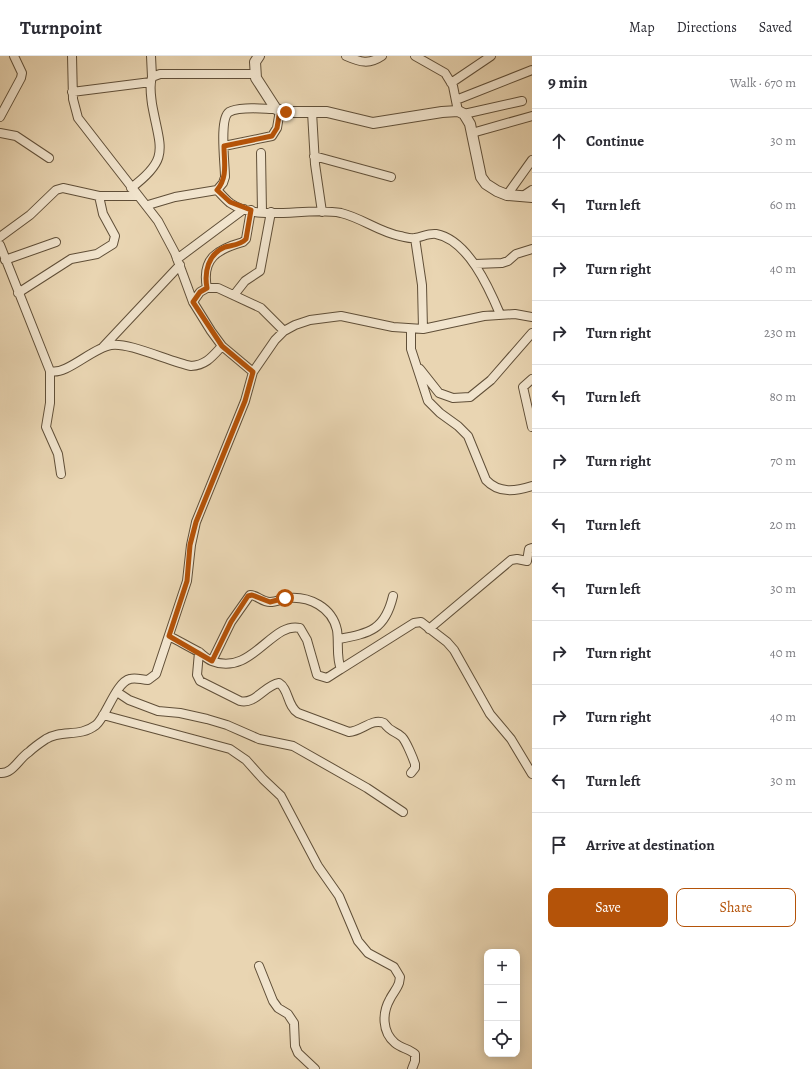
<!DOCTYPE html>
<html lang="en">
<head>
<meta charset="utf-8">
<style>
	:root { --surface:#fff; --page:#f2f2f3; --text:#2b2b33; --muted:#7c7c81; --line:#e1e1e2; --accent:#b45309 }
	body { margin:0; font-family:Alegreya,serif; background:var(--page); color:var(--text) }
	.controls { position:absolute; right:12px; bottom:12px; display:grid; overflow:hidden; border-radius:8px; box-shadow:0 2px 10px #0003 }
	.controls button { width:36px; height:36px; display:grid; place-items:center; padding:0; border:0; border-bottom:1px solid var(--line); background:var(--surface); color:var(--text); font:20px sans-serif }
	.stop { position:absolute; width:12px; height:12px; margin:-9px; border:3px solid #b45309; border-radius:50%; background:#fff }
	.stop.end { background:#b45309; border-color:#fff; box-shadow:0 1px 4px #0008 }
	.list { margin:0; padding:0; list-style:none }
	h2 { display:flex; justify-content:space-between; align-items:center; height:52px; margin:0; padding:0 16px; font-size:17px }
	h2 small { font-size:13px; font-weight:400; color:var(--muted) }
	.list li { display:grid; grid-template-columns:26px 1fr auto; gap:12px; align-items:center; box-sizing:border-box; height:64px; padding:0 16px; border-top:1px solid var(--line) }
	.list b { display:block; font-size:15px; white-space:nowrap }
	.list em { font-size:13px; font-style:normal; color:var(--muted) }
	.actions { display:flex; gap:8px; padding:12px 16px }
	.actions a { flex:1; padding:9px 0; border:1px solid var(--accent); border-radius:8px; text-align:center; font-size:14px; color:var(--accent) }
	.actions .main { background:var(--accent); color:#fff }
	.icon { flex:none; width:22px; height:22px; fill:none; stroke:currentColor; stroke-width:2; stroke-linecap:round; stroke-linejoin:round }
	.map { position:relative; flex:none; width:532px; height:1013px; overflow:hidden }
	header { display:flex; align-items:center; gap:24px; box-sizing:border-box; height:56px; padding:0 20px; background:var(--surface); border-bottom:1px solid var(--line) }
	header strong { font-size:19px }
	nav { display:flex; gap:22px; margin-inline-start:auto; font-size:14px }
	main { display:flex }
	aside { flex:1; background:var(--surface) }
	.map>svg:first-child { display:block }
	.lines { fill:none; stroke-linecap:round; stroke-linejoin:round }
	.minor-casing { stroke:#604f38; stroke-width:10 }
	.tertiary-casing { stroke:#604f38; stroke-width:12 }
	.minor { stroke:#f1e4cd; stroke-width:8 }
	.tertiary { stroke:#f1e4cd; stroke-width:10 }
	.route { stroke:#b45309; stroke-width:5 }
</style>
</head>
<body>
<header>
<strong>Turnpoint</strong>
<nav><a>Map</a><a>Directions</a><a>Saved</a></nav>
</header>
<main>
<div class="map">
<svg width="532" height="1013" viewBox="0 0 532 1013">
	<rect width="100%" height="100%" fill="#e9d5b2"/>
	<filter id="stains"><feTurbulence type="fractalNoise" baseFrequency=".005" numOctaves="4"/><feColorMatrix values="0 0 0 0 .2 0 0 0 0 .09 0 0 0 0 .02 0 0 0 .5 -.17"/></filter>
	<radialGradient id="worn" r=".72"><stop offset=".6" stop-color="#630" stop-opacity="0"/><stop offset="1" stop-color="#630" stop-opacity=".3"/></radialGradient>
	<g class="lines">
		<defs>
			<path id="minor" d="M72,0L73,43L78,62L158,165L175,197L193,246L211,275L222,290L253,316
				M151,0L152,21
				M346,0C360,6 369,9 382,0
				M415,0L445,17L453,30L458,55
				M451,27L491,0
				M72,36L151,26
				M456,44L532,14
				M312,56L315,108L322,156
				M464,58L522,45
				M0,61L21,22L22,17L14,0
				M0,77L16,80L49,102
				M472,77L532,60
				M224,90L272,80L277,72L280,54
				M261,97L262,156
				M314,100L391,121
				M131,132C171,102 160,93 152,48C151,39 149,30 152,21L160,18H256
				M217,134C221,138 225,143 230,147C259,167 308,150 341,157C362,162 379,176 400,180C405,181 411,183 415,182C422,181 429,177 436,178C468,184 489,232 500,258
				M507,139L532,104
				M523,140L532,134
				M148,149L175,141L217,134L223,127L225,121C225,108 219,63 229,56C239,50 264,53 276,53
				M0,181L30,159L56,134L63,132L99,140H137
				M415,182L422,229L423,273
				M0,189L50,315C66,320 92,292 111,289C129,286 170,306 191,310C206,309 212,301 222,290
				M177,203L244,153
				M5,204L56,186
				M475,208L502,207L508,205L516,198L532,193
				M207,232C201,202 218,193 243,186L246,183L251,154
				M18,237L71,203L97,198L113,188L115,180L103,158L99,140
				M234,239L245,225L260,215L271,156
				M193,246L200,236L207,232H218L261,252L284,275
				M411,273V293L428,345L440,357L458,370L468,380L486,424C499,438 516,435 532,430
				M103,291L180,209
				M420,313L439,337L453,342L470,341L491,324L532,277
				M50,315V347L46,371L58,398L61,418
				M532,323L523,331L532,371
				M429,573L511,504L517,503L527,505L529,493L532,492
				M169,580C179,585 189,591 199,596C203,599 207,603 212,605C251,621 272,565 300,572L307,584L317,619L327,622L341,613
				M339,583C370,577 385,574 393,540
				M199,596L197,619L200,625L240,645C255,649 265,629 279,627C289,633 287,650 298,657L349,676C362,675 372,662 384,667C391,677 396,675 402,681C406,685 413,702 415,708V712L411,717
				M212,605L231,566L250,539C257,539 262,546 270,546C276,546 282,543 288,542C309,540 332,551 337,574C339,587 336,602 341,613L414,567L421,566L447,586L454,594L490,658L511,683L532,718
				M117,636L129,644L158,655L180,657L207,663L227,669L259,683L293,690L367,732L403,756
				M103,659L230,693L246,704L263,723L281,740L318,810L339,840L358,885L368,897L394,911L400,921L399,927C397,933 393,937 390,943C382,957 382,976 395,987C401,992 409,993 415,998V1005L412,1013
				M0,717C13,718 19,702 29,696C34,691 40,687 46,683C62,673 79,682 96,669C106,661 116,626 130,623C136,621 142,624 148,624L156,618L187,525L191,489L196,466L245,345L253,316L275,284L284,275L295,269L310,264L341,260L393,271L423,273L484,260L515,258L532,261
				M259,910L273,945L278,952L288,958L294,967L295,990L298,997L315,1013"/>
			<path id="tertiary" d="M259,0L255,6L256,22L276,53L286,56H327L373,67L442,56L458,55L464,58L470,68L481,121L486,128L497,135L507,139L532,141"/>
		</defs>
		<!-- minor casing -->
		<use href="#minor" class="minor-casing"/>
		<!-- tertiary casing -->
		<use href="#tertiary" class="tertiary-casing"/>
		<!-- minor -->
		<use href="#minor" class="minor"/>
		<!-- tertiary -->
		<use href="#tertiary" class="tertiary"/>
	</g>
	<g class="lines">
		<!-- route -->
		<path class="route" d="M285,542L270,546L252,539L248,540L231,566L212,605L169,580L187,525L190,489L196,466L245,345L253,316L222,290L193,246L200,236L207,232C204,216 208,198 225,191C232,189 241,189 246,183L251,154L230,146L217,134C228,121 224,106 224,90L272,80L277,72L280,54L286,56"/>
	</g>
	<rect width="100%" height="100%" filter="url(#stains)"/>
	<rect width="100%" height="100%" fill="url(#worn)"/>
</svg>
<div class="controls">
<button>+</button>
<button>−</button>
<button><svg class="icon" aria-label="locate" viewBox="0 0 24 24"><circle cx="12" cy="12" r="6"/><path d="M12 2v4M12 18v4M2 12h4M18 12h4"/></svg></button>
</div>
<div class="stop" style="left:285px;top:542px"></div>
<div class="stop end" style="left:286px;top:56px"></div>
</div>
<aside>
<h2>9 min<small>Walk · 670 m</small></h2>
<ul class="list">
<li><svg class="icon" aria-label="ahead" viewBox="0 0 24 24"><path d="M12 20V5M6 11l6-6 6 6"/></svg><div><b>Continue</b></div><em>30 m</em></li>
<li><svg class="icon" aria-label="left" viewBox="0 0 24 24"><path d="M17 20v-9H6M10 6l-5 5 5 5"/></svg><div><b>Turn left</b></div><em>60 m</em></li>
<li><svg class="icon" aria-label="right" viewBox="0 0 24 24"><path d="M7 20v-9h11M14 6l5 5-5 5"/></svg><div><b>Turn right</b></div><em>40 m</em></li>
<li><svg class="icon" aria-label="right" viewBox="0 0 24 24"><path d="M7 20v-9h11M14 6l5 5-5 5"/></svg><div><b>Turn right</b></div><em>230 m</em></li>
<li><svg class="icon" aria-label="left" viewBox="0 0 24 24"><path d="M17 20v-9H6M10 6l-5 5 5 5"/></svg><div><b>Turn left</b></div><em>80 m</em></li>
<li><svg class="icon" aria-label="right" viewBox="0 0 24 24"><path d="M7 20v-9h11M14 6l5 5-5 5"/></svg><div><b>Turn right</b></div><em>70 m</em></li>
<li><svg class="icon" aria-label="left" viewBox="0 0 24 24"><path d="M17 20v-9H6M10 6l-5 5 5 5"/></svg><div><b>Turn left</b></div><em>20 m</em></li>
<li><svg class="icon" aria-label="left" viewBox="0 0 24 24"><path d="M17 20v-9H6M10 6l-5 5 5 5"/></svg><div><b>Turn left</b></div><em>30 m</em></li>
<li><svg class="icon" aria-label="right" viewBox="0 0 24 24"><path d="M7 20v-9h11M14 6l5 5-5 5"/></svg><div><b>Turn right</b></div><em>40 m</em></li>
<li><svg class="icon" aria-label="right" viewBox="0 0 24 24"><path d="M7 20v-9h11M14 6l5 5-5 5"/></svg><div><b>Turn right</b></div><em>40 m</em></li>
<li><svg class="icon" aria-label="left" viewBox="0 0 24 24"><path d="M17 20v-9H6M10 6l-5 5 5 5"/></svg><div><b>Turn left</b></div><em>30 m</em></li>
<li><svg class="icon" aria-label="arrive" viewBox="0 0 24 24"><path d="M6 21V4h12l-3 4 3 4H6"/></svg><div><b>Arrive at destination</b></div></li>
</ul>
<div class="actions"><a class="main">Save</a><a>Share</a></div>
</aside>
</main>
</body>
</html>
